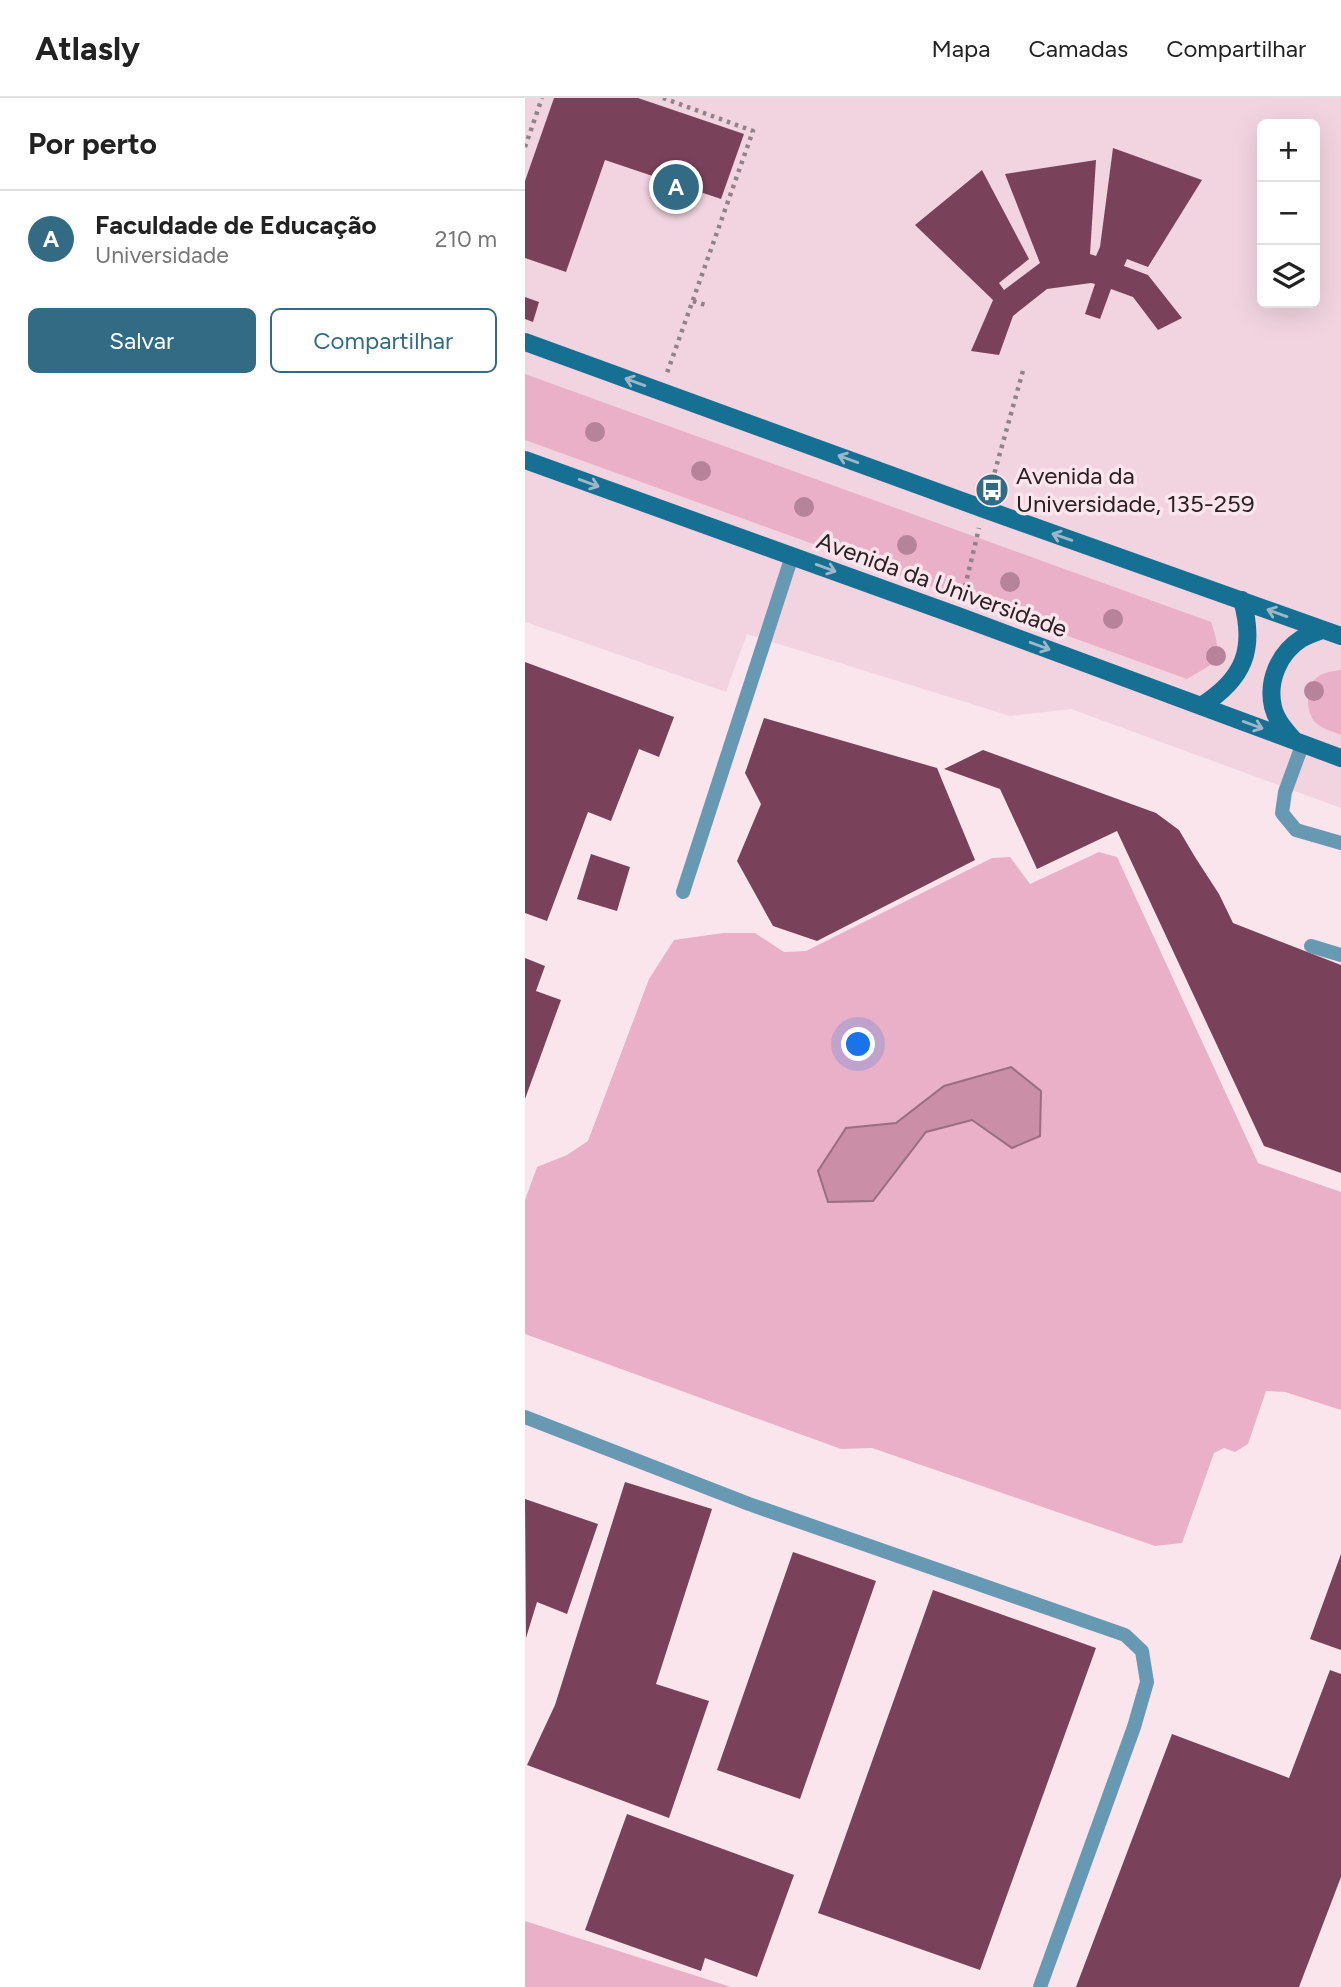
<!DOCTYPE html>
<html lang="pt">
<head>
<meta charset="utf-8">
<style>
	:root { --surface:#fff; --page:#f6f6f6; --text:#222; --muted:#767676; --line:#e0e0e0; --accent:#336b85 }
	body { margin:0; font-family:Figtree,sans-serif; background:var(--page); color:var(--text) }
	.controls { position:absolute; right:21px; top:21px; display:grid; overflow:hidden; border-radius:10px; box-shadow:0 7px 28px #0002 }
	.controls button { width:63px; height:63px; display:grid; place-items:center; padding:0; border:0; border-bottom:2px solid var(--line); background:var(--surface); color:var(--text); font:35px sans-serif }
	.you { position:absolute; left:334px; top:947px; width:24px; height:24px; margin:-18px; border:5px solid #fff; border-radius:50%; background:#1a73e8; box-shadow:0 0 0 10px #1a73e833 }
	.badge { display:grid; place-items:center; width:46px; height:46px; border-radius:50%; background:var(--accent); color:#fff; font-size:23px; font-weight:700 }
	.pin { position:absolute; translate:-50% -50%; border:4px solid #fff; box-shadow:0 2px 7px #0006 }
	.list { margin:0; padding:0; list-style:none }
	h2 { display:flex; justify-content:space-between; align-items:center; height:91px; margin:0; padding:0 28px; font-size:30px }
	h2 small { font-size:23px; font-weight:400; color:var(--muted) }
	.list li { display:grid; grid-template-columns:46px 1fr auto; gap:21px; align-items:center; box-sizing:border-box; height:98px; padding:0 28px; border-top:2px solid var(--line) }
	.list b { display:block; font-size:26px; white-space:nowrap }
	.list p { margin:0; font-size:23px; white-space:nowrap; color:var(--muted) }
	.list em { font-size:23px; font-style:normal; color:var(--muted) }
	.actions { display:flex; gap:14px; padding:21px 28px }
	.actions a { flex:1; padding:16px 0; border:2px solid var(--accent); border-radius:10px; text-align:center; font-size:24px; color:var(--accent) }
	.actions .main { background:var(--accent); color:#fff }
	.icon { flex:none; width:38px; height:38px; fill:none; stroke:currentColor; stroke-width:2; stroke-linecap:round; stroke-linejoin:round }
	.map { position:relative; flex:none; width:816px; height:1889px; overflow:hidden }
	header { display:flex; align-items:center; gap:42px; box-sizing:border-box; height:98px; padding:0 35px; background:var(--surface); border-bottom:2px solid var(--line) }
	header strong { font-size:33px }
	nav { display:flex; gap:38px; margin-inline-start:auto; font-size:24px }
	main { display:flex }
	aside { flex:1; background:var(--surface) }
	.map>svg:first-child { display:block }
	.built { fill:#f1d4df; fill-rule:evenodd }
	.green { fill:#eab0c7 }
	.water { fill:#cb8ea7; stroke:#9a6d7f; stroke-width:2 }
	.building { fill:#79425a }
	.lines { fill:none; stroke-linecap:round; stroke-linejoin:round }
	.path { stroke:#918288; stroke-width:4.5; stroke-dasharray:3.5 5; stroke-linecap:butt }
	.service { stroke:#6899b2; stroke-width:14 }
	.secondary { stroke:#167094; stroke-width:18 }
	.tree { fill:#b6839a }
	.oneway { stroke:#9fb6c9 }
	.labels { text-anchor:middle; stroke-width:7; stroke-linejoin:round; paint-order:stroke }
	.poi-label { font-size:24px; fill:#282023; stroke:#fbe5ed; text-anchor:start }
	.street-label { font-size:24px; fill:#282023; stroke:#fbe5ed }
</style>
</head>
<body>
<header>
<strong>Atlasly</strong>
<nav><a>Mapa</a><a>Camadas</a><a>Compartilhar</a></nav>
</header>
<main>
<aside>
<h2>Por perto<small></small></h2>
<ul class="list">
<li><span class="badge">A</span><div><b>Faculdade de Educação</b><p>Universidade</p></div><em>210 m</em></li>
</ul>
<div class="actions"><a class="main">Salvar</a><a>Compartilhar</a></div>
</aside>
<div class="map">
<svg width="816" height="1889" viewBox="0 0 816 1889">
	<rect width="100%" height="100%" fill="#fbe5ed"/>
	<!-- built -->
	<path class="built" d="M0,0H816V710L546,611L485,618L222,536L201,594L0,524ZM737,26H790V205H737Z"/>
	<!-- green -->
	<path class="green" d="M0,276L686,524C691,539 695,550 689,565L662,581L0,342Z
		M816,572V637C807,633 797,631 790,624C785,618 783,610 783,602C782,580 797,574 816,572Z
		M574,754L592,759L733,1065L816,1094V1312L760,1294L741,1293L723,1346L710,1354L699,1350L689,1355L657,1445L630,1448L347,1350L316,1351L0,1236V1102L12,1069L42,1057L63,1043L124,881L149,842L198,835H230L259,854L281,853L467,760L485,759L505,786Z
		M0,1823L206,1889H0Z"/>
	<!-- water -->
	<path class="water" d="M486,969L516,993L515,1038L487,1050L447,1022L401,1034L348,1103L303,1104L293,1073L321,1030L371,1025L419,988Z"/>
	<!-- building -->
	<path class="building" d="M29,0H113L219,36L196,101L80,62L41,174L0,160V83Z
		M588,50L677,82L623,169L602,161L599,168L623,177L657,220L633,232L608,199L586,191L575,221L560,216L570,186L566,185L522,191L488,218L474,257L446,253L468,202L390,127L457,72L504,161L474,185L479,192L515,165L480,76L571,62L565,156L571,158L575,149Z
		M0,199L14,204L8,224L0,221Z
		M0,564L149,619L134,659L114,651L86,723L63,714L22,823L0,815Z
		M239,620L412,670L450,762L292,843L248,828L212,763L236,706L220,675Z
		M458,652L631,715L654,732L670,759L694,796L708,825L816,867V1075L739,1048L592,733L512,771L475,691L419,671Z
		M66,756L105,769L92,813L52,801Z
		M0,860L20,868L11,893L36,902L0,1001Z
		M100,1384L187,1411L131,1586L184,1603L144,1720L2,1667L30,1607Z
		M0,1401L73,1426L42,1516L12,1504L1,1540Z
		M268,1454L351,1483L275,1701L192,1672Z
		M816,1456V1552L785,1541Z
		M408,1492L571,1550L455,1872L293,1815Z
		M805,1572L816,1576V1779L774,1889H551L647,1636L764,1680Z
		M102,1716L269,1777L232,1879L180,1860L176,1873L60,1832Z"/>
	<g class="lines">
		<!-- path -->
		<path class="path" d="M138,0L228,33L142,275
			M0,49L17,0
			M168,203L184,208
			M465,391L499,269
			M438,497L454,430"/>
		<!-- service -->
		<path class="service" d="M778,645L760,694L757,715L771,732L816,745
			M158,794L267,458
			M786,848L816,857
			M0,1319L224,1406L600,1537L617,1553L622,1584L609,1629L515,1889"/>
		<!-- secondary -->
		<path class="secondary" d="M0,244L459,411L816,538
			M0,362L433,518L816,660
			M676,608C719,581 731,551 717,502
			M769,642C760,632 751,622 748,609C742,583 754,555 776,541C782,537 790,535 797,532"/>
	</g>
	<!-- trees -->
	<g class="tree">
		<circle cx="70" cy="334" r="10"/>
		<circle cx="176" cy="373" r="10"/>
		<circle cx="279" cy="409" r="10"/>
		<circle cx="382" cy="447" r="10"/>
		<circle cx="485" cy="484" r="10"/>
		<circle cx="588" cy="521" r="10"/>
		<circle cx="691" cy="558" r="10"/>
		<circle cx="789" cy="593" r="10"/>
	</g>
	<!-- one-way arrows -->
	<defs><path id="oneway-shaft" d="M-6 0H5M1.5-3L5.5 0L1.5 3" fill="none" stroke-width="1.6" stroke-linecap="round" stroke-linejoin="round" transform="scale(1.75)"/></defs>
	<g class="oneway">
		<use href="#oneway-shaft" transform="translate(110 284) rotate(-160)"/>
		<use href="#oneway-shaft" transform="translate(323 361) rotate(-160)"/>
		<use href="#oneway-shaft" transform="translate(64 385) rotate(20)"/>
		<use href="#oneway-shaft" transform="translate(537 439) rotate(-161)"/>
		<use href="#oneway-shaft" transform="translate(301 470) rotate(20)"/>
		<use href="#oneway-shaft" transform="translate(752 515) rotate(-160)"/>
		<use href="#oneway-shaft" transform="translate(515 548) rotate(20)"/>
		<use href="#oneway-shaft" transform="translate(728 627) rotate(20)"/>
	</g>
	<!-- icons -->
	<defs>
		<symbol id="bus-disc" viewBox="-11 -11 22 22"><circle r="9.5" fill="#336b85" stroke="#fbe5ed"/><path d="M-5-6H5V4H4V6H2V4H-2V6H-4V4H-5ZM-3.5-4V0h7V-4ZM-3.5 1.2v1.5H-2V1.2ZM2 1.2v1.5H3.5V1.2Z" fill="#fff"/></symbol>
	</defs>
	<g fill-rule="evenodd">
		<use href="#bus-disc" x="448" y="373" width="38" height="38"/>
	</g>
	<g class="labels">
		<!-- poi labels -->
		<g class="poi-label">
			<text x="491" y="386">Avenida da<tspan x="491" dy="28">Universidade, 135-259</tspan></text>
		</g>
		<!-- street labels -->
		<g class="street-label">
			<text transform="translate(417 487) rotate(20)" y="8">Avenida da Universidade</text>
		</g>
	</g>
</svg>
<div class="controls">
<button>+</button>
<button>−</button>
<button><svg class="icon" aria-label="layers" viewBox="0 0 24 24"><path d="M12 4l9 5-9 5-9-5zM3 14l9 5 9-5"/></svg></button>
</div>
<div class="you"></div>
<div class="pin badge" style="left:151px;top:89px">A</div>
</div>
</main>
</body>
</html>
